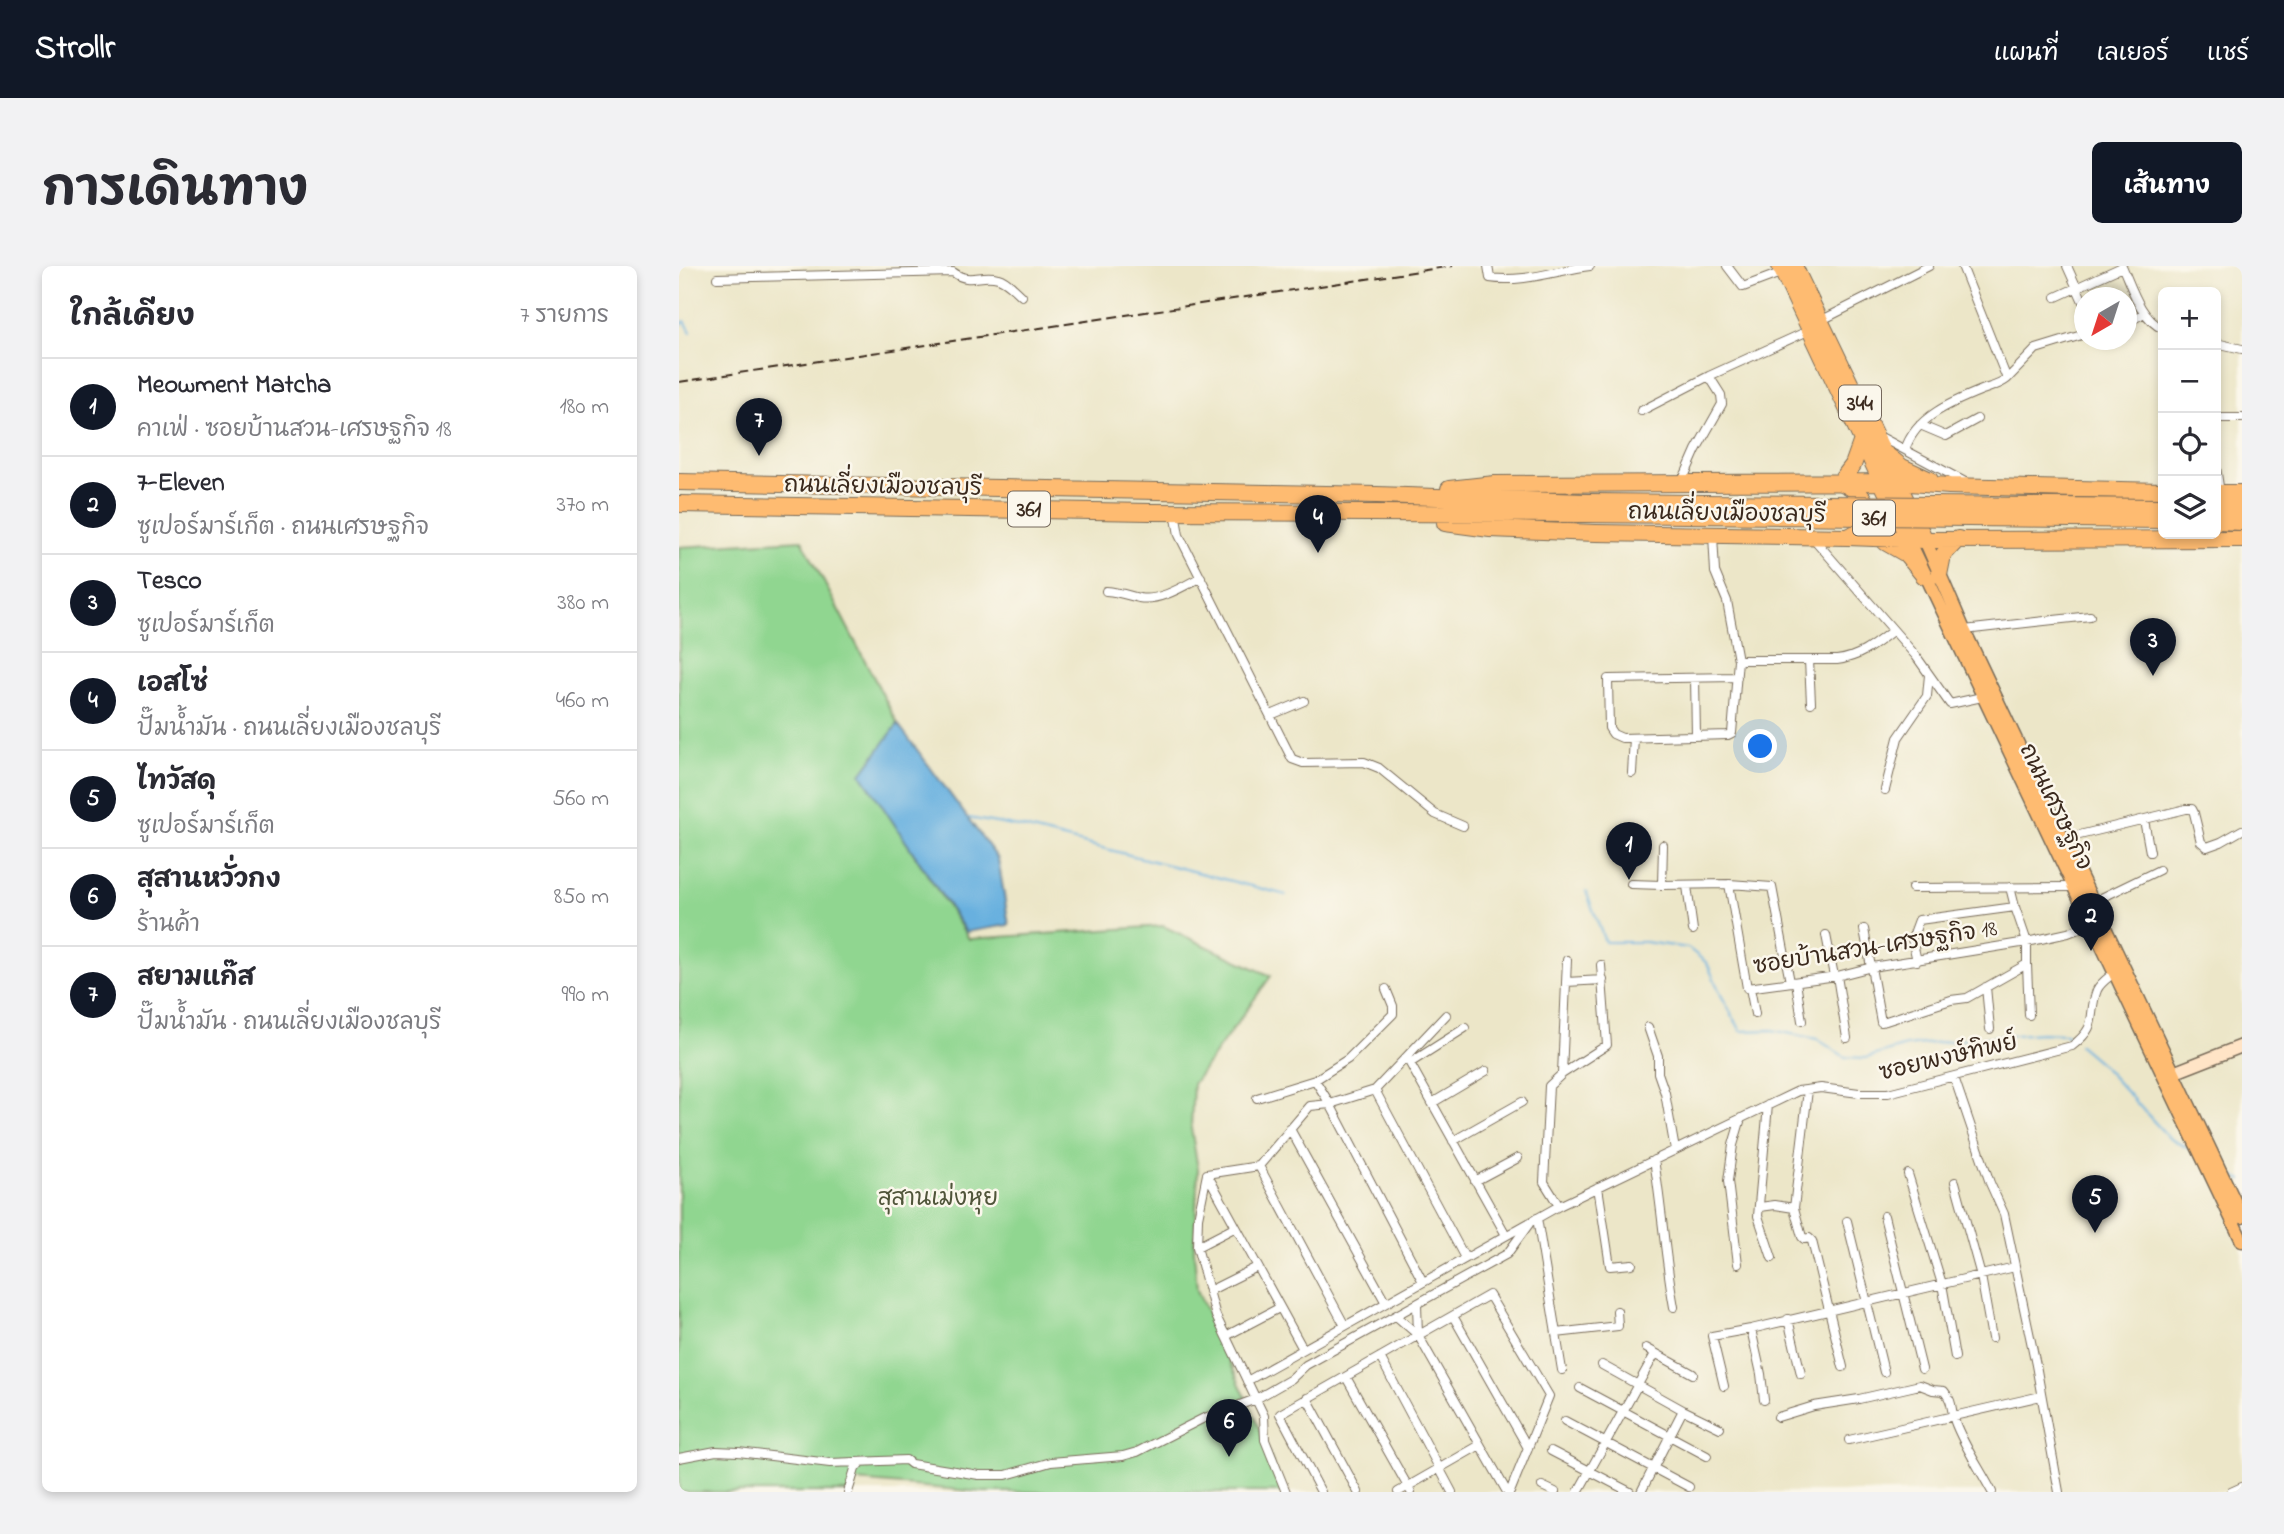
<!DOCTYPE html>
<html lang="th">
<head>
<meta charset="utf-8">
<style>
	:root { --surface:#fff; --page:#f2f2f3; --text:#2b2b33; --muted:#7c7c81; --line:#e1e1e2; --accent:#111827 }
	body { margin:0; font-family:"Indie Flower","Playpen Sans Thai",sans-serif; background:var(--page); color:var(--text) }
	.controls { position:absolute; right:21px; top:21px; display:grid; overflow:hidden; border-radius:10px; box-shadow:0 4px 10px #0003 }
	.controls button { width:63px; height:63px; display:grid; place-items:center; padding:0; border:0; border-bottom:2px solid var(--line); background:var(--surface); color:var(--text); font:35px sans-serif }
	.compass { position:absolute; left:1395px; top:21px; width:63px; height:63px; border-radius:50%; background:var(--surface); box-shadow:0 4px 10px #0003; rotate:219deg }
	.you { position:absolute; left:1082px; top:481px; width:24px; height:24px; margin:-18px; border:5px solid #fff; border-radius:50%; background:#1a73e8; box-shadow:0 0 0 10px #1a73e833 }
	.badge { display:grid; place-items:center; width:46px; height:46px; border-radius:50%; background:var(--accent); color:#fff; font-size:23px; font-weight:700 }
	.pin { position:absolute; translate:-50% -58px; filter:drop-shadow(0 2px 4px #0008) }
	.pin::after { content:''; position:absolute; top:37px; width:24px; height:21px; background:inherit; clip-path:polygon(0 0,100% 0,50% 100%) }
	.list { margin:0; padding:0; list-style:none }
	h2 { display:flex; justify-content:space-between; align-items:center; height:91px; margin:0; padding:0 28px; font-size:30px }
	h2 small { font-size:23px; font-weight:400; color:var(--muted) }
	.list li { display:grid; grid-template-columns:46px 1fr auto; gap:21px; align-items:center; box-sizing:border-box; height:98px; padding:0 28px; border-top:2px solid var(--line) }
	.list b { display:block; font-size:26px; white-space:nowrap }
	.list p { margin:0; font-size:23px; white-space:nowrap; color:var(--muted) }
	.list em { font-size:23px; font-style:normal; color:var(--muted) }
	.icon { flex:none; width:38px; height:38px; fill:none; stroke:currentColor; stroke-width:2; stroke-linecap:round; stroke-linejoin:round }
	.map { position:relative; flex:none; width:1563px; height:1226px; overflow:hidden; border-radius:10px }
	header { display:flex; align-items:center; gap:42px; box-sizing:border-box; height:98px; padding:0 35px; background:var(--accent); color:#fff }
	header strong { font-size:33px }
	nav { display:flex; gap:38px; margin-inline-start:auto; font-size:24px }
	.intro { display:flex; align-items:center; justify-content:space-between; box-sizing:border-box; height:168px; padding:0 42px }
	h1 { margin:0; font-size:49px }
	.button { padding:18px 32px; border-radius:10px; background:var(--accent); color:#fff; font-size:24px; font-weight:700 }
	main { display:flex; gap:42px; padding:0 42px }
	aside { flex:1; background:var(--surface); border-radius:10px; box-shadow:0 4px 10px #0003 }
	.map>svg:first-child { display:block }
	.green { fill:#90d690; stroke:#668057; stroke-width:2 }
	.water { fill:#67b0df; stroke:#516d7e; stroke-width:2 }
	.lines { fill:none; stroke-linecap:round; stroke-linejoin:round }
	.stream { stroke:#67b0df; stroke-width:2 }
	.street-casing { stroke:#796c5a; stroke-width:10 }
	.secondary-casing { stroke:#796c5a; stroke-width:15 }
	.primary-casing { stroke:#796c5a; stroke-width:15 }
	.highway-casing { stroke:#796c5a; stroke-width:18 }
	.street { stroke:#fff; stroke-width:8 }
	.secondary { stroke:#ffe4c6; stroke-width:12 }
	.primary { stroke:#febb71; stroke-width:12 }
	.highway { stroke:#febb71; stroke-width:16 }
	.rail { stroke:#3b2a1e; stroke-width:2; stroke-dasharray:10 5; stroke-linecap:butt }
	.highway-bridge-casing { stroke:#796c5a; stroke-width:18; stroke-linecap:butt }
	.highway-bridge { stroke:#febb71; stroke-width:16 }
	.labels { text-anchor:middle; stroke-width:5; stroke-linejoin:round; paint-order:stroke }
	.shield { fill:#fbf7ec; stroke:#75685c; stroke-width:2 }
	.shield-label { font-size:21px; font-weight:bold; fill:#3b2a1e }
	.street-label { font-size:23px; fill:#3b2a1e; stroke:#fbf7ec }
	.park-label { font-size:23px; fill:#50553a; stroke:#fbf7ec }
</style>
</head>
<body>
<header>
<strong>Strollr</strong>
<nav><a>แผนที่</a><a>เลเยอร์</a><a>แชร์</a></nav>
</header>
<div class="intro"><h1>การเดินทาง</h1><a class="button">เส้นทาง</a></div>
<main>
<aside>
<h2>ใกล้เคียง<small>7 รายการ</small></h2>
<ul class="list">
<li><span class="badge">1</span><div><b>Meowment Matcha</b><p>คาเฟ่ · ซอยบ้านสวน-เศรษฐกิจ 18</p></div><em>180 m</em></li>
<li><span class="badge">2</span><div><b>7-Eleven</b><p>ซูเปอร์มาร์เก็ต · ถนนเศรษฐกิจ</p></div><em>370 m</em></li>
<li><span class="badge">3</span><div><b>Tesco</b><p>ซูเปอร์มาร์เก็ต</p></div><em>380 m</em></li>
<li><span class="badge">4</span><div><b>เอสโซ่</b><p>ปั๊มน้ำมัน · ถนนเลี่ยงเมืองชลบุรี</p></div><em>460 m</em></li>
<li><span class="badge">5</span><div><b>ไทวัสดุ</b><p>ซูเปอร์มาร์เก็ต</p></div><em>560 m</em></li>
<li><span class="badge">6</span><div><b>สุสานหวั่วกง</b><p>ร้านค้า</p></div><em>850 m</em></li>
<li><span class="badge">7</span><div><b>สยามแก๊ส</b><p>ปั๊มน้ำมัน · ถนนเลี่ยงเมืองชลบุรี</p></div><em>990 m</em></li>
</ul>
</aside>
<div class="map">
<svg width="1563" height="1226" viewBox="0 0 1563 1226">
	<rect width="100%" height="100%" fill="#fbf7ec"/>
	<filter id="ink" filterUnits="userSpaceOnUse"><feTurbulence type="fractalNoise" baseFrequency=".0143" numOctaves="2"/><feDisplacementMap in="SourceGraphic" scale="14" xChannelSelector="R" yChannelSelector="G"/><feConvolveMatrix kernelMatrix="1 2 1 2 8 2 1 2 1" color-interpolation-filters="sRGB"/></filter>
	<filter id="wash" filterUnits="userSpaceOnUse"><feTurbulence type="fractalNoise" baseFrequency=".00686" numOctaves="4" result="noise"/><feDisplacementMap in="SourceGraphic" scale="28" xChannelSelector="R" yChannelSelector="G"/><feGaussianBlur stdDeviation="1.57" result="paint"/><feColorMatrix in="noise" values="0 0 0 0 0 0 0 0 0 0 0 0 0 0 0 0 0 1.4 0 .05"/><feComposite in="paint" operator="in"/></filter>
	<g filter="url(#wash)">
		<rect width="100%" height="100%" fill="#ece6c8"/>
		<!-- green -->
		<path class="green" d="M123,274L219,458L183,508L290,673L484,660L592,710L514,818L512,862L519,903L515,984L518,1024L572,1143L605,1226H304L177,1215L174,1226H0V281Z"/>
		<!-- water -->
		<path class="water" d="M219,458L319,593L330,659L287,666L182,508Z"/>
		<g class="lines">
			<!-- stream -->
			<path class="stream" d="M0,60L6,55L12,66
				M290,552L345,562L607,629
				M907,625L926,676H966L1009,682L1028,697L1042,729L1062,765L1093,764L1138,773L1166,791L1187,792L1227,780L1299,772L1362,767L1387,768L1393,773
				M1400,779L1420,796L1491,873L1513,884
				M1550,908L1563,914"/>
		</g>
	</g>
	<g filter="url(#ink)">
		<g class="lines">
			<defs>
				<path id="street" d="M809,0L811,12C844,17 879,4 911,0
					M1048,0L1064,21L1104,6
					M1283,0L1328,113L1357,83L1406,68
					M1388,0L1406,40
					M1443,0C1453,22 1461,52 1484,63
					M38,12L274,6C290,19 302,7 319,12C328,14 336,24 343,30
					M1377,31L1443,1
					M1141,55L1250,0
					M1448,57L1465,47
					M1537,77L1563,83
					M962,145L1030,110L1131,64
					M1537,152H1563
					M1241,159L1267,170L1298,153
					M1198,169L1226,184
					M1537,201L1541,227
					M1286,216L1226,184C1236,151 1273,136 1303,124C1311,121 1321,119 1328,113
					M1002,218L1017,184L1043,138L1042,129L1030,110
					M496,246L500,269L613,493L624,497L685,496L700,502L756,548L784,560
					M1034,269L1036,306L1048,335L1059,394L1053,467L1049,469L943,472L934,468L930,462L929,413L1058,411
					M1135,273L1237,390L1271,438L1303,431
					M427,325C440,326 448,329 460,332C480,336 505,320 522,311
					M1285,364L1411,350
					M1059,394H1158C1181,391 1195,379 1213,365
					M1130,394L1132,437
					M1016,412L1017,470
					M592,449L625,435
					M953,507L955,472
					M1206,524L1219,472L1248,430L1250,409
					M1465,554L1471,586
					M1384,573L1507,543H1513L1515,547L1522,576L1528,581L1542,576L1563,564
					M984,579L983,619L1050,618L1068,722L1158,710L1193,701L1348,676L1389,667L1412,658
					M952,618L983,619
					M1050,618L1093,621L1111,716
					M1008,620L1014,664
					M1331,621L1336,641
					M1233,622L1394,621
					M1414,636L1480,604
					M1185,663L1202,756L1207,755L1272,734L1288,732L1348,698V676L1336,641L1240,654L1233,673L1238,695
					M1147,669L1155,710
					M1348,698L1350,749
					M1158,710L1168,772
					M887,716L924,714
					M1117,716L1123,755
					M1307,721L1311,763
					M1071,722L1076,748
					M969,761L979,790V807L986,827L996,884
					M728,792L827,969
					M731,797L786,762
					M883,808L888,694
					M1275,811L1311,917L1325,948L1357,1099L1380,1226
					M636,814L651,838L744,1016
					M696,824L786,992
					M1129,824L1115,942L1123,971L1125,973L1130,972L1133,975L1164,1101
					M578,832L636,814L669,793L714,748V740L707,723
					M753,837L807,805
					M1089,839L1079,950L1093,992
					M611,863L707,1037
					M774,875L843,836
					M975,894C983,943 986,992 995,1041
					M580,900L666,1060
					M528,908L519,952L518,981L537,1050L585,1150L586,1174L607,1226
					M528,908L580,900L631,840L651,838L696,824L767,749
					M528,908L624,1083
					M1229,908L1263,1018L1276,1091
					M796,915L839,892
					M1276,916L1302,1010L1313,1072
					M919,921L931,1000L953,998
					M880,940L865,916L870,820L883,808L928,779L922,699
					M1081,941L1096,939L1115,942
					M1205,950L1243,1103
					M858,952L883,1104
					M1168,955L1205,1106
					M518,981L557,961
					M1059,998L1049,915L1054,879L1062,852
					M530,1025L578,1001
					M717,1050L739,1069L738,1039
					M774,1050L849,1182
					M1109,1053L1122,1108
					M1072,1063L1082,1108L1085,1134
					M877,1067L939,1060L938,1045
					M739,1069L828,1226
					M547,1070L600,1042
					M967,1082L1014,1108
					M701,1091L773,1226
					M923,1099L1004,1144L1041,1162
					M667,1111L732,1226
					M568,1115L880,940L1119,825L1142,822L1180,827H1209L1393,780C1421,759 1408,750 1418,724C1421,717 1429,712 1435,707
					M1045,1120L1033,1070L1072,1063L1336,1001
					M901,1122L1028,1190
					M628,1132L679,1226
					M1099,1151L1135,1140L1180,1133L1241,1119L1254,1124L1265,1125C1275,1137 1271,1142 1276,1156C1285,1180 1301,1203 1313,1226
					M886,1155L1010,1221
					M1170,1174L1362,1130
					M872,1185L951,1226
					M0,1192L37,1185L59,1186L151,1197L227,1194L232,1198L300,1209H327L372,1196L444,1190L458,1186L523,1153L577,1133L612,1113L627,1099L828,988L850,958
					M863,1220L876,1226
					M169,1226L176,1203L181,1197
					M642,1226L601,1148L810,1029L870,1130L831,1226
					M719,1226L801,1179
					M899,1226L976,1088
					M962,1226L1004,1144
					M1552,1226L1563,1221"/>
				<path id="secondary" d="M1494,807L1563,780"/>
				<path id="primary" d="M1230,274L1563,975
					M1246,274L1285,364L1563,951"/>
				<path id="highway" d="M1101,0L1230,274
					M1115,0L1246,274
					M1208,189L1223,201L1251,214
					M0,216L698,229L908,236
					M1161,216L1174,199L1183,174
					M1163,217C1192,229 1202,256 1169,271
					M770,223L816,218L1218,216L1270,220L1484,225
					M1537,227H1563
					M0,238L470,246L906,248
					M1537,240L1563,241
					M1537,255L1563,256
					M766,257L811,263L917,267L1169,271L1246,274L1563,273
					M1206,276L1227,288L1245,310
					M1260,309L1264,289L1279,273"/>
			</defs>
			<!-- street casing -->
			<use href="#street" class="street-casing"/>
			<!-- secondary casing -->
			<use href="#secondary" class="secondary-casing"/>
			<!-- primary casing -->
			<use href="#primary" class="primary-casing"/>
			<!-- highway casing -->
			<use href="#highway" class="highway-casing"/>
			<!-- street -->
			<use href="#street" class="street"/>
			<!-- secondary -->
			<use href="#secondary" class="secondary"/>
			<!-- primary -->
			<use href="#primary" class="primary"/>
			<!-- highway -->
			<use href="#highway" class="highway"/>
			<!-- rail -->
			<path class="rail" d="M0,116L774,0"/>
			<defs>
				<path id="highway-bridge" d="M908,236L1484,241
					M906,248L1484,254"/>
			</defs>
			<!-- highway-bridge casing -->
			<use href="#highway-bridge" class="highway-bridge-casing"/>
			<!-- highway-bridge -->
			<use href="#highway-bridge" class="highway-bridge"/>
		</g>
	</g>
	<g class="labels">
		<!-- shield labels -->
		<g class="shield">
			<rect x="1160" y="119.5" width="42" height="35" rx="5"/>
			<rect x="329" y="225.5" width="42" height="35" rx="5"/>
			<rect x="1174" y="234.5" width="42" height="35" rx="5"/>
		</g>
		<g class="shield-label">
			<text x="1181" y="144">344</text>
			<text x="350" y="250">361</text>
			<text x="1195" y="259">361</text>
		</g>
		<!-- street labels -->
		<g class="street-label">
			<text transform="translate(204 219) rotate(1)" y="8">ถนนเลี่ยงเมืองชลบุรี</text>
			<text transform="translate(1048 246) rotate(1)" y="8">ถนนเลี่ยงเมืองชลบุรี</text>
			<text transform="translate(1378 540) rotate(64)" y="8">ถนนเศรษฐกิจ</text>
			<text transform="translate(1196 680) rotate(-9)" y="8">ซอยบ้านสวน-เศรษฐกิจ 18</text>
			<text transform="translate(1269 790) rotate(-13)" y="8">ซอยพงษ์ทิพย์</text>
		</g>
		<!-- park labels -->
		<g class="park-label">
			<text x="259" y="939">สุสานเม่งหุย</text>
		</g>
	</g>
</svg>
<div class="controls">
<button>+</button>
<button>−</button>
<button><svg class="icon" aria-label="locate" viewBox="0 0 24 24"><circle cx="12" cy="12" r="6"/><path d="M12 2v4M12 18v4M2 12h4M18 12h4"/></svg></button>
<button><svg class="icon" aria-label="layers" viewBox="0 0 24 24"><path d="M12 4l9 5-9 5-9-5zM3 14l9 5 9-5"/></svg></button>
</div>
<svg class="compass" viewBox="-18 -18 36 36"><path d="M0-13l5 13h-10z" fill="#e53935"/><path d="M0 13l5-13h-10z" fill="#7c7c81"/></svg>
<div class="you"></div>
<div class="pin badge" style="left:950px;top:614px">1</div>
<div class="pin badge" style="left:1412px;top:685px">2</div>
<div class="pin badge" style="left:1474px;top:410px">3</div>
<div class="pin badge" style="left:639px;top:287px">4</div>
<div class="pin badge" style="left:1416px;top:967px">5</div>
<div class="pin badge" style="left:550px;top:1191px">6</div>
<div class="pin badge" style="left:80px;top:190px">7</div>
</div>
</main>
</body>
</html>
